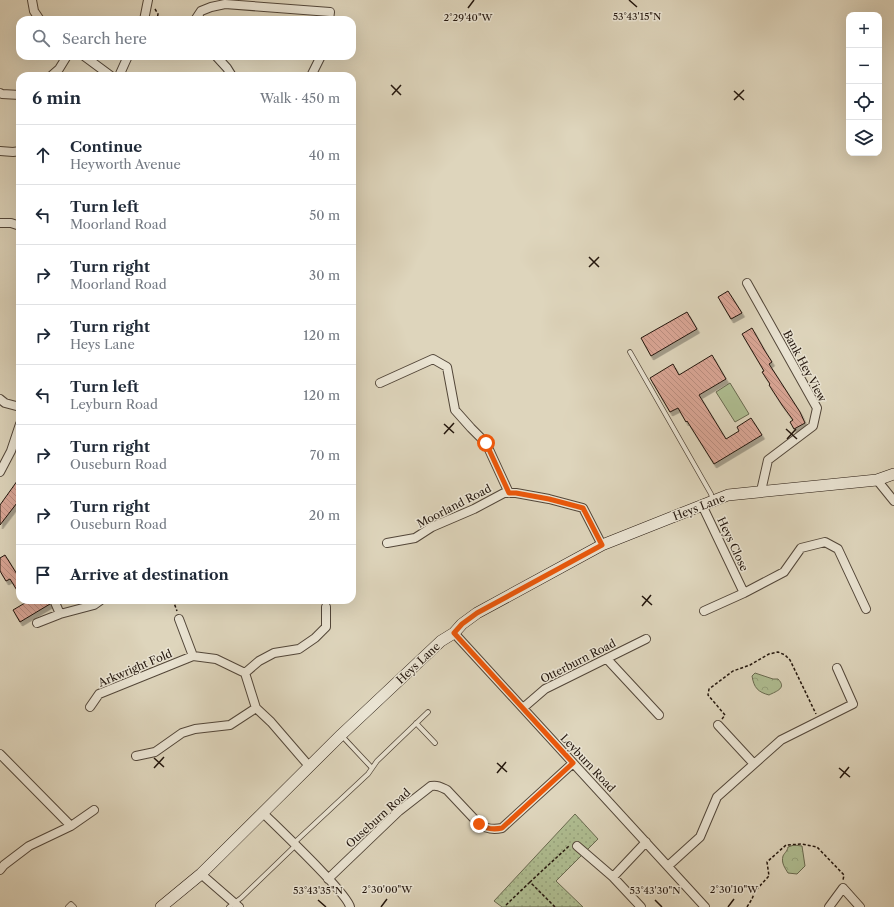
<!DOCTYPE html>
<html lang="en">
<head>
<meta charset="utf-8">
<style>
	:root { --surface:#fff; --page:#f6f6f7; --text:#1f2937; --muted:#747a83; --line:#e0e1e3 }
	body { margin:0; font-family:"Libre Caslon Text",serif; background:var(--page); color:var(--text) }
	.controls { position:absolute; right:12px; top:12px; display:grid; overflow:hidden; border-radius:8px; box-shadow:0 4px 16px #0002 }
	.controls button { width:36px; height:36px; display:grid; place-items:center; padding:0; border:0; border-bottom:1px solid var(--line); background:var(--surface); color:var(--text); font:20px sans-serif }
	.stop { position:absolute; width:12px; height:12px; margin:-9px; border:3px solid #ea580c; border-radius:50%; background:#fff }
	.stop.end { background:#ea580c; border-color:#fff; box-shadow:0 1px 4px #0008 }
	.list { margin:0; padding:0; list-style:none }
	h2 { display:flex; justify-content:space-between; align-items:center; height:52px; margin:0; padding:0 16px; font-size:17px }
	h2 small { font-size:13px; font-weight:400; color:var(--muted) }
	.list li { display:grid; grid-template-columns:26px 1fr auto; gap:12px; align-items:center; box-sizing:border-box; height:60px; padding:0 16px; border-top:1px solid var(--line) }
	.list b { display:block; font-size:15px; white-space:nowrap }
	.list p { margin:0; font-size:13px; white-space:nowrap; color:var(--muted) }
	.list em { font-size:13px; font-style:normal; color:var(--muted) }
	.icon { flex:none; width:22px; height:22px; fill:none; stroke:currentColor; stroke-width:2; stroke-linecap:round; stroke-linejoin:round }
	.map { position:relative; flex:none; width:894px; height:907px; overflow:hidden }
	.search { position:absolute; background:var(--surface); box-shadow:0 4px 16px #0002; left:16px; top:16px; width:340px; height:44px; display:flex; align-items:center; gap:10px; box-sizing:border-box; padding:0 14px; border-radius:12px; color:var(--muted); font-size:15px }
	.panel { position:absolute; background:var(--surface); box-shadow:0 4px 16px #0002; left:16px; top:72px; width:340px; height:532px; border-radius:12px }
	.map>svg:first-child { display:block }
	.grass { fill:url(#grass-dots); stroke:#696a50 }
	.park { fill:url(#park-crowns); stroke:#696a50 }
	.pitch { fill:#afbe92; stroke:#696a50 }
	.building { fill:url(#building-back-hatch); stroke:#23160d; filter:url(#shadow) }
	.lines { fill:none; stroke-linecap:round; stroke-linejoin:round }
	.lane-casing { stroke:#524639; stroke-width:5.5 }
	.street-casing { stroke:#524639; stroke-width:10 }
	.secondary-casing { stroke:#23160d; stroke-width:12 }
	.path { stroke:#23160d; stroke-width:1.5; stroke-dasharray:3 2; stroke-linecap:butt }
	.lane { stroke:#eae4d3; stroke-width:4 }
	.street { stroke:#eae4d3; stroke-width:8 }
	.secondary { stroke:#eae4d3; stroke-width:11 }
	.route { stroke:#ea580c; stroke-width:5 }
	.ticks { fill:none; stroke:#23160d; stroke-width:1.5 }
	.labels { text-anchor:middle; stroke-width:3; stroke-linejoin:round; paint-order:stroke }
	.street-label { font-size:11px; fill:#23160d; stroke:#eae4d3 }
	.ticks-label { font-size:10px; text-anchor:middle; fill:#23160d; stroke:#eae4d3; stroke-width:3; stroke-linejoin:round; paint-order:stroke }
</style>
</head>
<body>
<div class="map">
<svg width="894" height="907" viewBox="0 0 894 907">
	<defs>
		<pattern id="grass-dots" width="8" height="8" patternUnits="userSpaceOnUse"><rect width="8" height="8" fill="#afbe92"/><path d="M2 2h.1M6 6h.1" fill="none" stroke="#96a37d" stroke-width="1.8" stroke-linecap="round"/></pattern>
		<pattern id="park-crowns" width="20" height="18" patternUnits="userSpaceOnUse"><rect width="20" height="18" fill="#afbe92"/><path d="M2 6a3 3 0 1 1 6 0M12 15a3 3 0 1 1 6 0" fill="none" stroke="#96a37d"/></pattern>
		<pattern id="building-back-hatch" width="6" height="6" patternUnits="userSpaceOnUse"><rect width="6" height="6" fill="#daa696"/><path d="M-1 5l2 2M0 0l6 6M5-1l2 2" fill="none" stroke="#bb8e80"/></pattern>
		<filter id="shadow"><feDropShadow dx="2.5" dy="4" stdDeviation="0" flood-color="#0004"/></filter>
	</defs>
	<rect width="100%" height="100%" fill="#ded5bc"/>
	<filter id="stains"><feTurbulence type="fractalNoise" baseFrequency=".005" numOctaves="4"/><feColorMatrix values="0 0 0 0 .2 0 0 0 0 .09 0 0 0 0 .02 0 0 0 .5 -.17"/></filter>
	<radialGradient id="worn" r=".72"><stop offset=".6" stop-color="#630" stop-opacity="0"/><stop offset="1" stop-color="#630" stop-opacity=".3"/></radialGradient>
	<!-- grass -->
	<path class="grass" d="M575,814L598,839L556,881L583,907H502L494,901Z"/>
	<!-- park -->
	<path class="park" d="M755,673L773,679H778C787,688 777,691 769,695C758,692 754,688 752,676Z
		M794,845L802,846L805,866L797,874L788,873C785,868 781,863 783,856C785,852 787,852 788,847Z"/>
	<!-- pitch -->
	<path class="pitch" d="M730,383L749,414L735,422L716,392Z"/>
	<!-- building -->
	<path class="building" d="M728,291L742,313L731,319L718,297Z
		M687,312L697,329L651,356L641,338Z
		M752,328L765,351L772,362L769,364L800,412L805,423L794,429L790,422L793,420L782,405L769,385L770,384L762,372L764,371L742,334Z
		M712,355L726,379L699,395L726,439L739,431L737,427L751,418L762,435L714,464L687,421L686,422L678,408L670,412L650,378L673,364L679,375Z
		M20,477V499L0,525V505Z
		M5,555L20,579V595L10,579L6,581L0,571V558Z
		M30,600H49L50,604L20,622L13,610Z"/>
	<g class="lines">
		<defs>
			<path id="lane" d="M630,352L711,494L713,501
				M416,723L435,743
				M342,736L372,768
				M294,843L368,774L377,761L428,712
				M68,907L71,904L74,907
				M229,907L241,898L296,845"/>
			<path id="street" d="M32,0L34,11L40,20
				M144,20L148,0
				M195,20L201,11L211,7L225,4L330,12L329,20
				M84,56L111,76
				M216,56L227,68L232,76
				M51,76L59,69L67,56
				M119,76L128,56
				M311,76L321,56
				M0,93L2,94L20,95
				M0,151L13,152L20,151
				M0,223H11L20,226
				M747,283L817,408L813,426L768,460L761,491
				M380,383L433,359L447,367L455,410L471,428L486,443L509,493
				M0,399L5,403L20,407
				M0,472L11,451L20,424
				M877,480L894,501
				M702,505L744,593
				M387,543L415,538L432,527L474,509L504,493H516L549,499L583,508L602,545
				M54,600L60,614
				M704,611L744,593L784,572L801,548L825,542L838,549L866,609
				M179,619L193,656
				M37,623L60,614L94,605L101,600
				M454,633L705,907
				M607,659L659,715
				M245,673L259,661L274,653L299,649L315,638L326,627V607
				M90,707L99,694L193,656L216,659L245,673L256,708L271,722L309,766
				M523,708L545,689L646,639
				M718,725L754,764
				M0,754L71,826
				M136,756L155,752L182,733L195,729L230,725L256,708
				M263,813C276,826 348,894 350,907
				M577,846L613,877
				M668,866L700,837L717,797L781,740L853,704L837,668
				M0,870L4,865L29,846L71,826L94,810
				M201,874L239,907
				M328,879L399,811L431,786C438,785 441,787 447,790L479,824C486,829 493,830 502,828L573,763
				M641,907L613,877L646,842
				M829,907L843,888L860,907"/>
			<path id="secondary" d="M161,907L201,874L341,735L441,641L454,633L462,624L477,613L602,545L728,495L877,480L894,474"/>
		</defs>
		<!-- lane casing -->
		<use href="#lane" class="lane-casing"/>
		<!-- street casing -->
		<use href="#street" class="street-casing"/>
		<!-- secondary casing -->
		<use href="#secondary" class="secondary-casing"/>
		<!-- path -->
		<path class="path" d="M155,9L158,14L157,20
			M173,600L177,611
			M722,719L725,715L708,695L709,689L733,671L750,665L769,654L778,652L785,655L790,660L816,714
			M506,905L530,882
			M555,907L530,882L569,846
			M747,907L752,899L755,891L769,876L767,862L786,845L802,844L817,847L844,875L843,880"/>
		<!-- lane -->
		<use href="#lane" class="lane"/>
		<!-- street -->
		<use href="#street" class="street"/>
		<!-- secondary -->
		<use href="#secondary" class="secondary"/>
	</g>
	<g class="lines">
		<!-- route -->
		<path class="route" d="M479,824C486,829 493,830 502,828L573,763L454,633L462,624L477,613L602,545L583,508L549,499L516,493H509L486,443"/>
	</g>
	<!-- ticks -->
	<path class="ticks" d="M629,0L637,7M468,8L474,0M391,85L401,95M734,91L744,100M392,95L401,85M734,100L744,90M589,257L599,267M589,267L599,257M444,424L454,433M786,429L797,439M444,434L454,423M787,439L796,429M642,596L652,605M642,606L651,595M154,758L164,767M497,763L507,772M154,768L164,757M839,768L850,777M497,773L506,762M840,778L849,767M318,900L326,907M655,900L662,907M381,907L387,899M728,907L734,899"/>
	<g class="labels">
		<!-- street labels -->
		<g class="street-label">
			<text transform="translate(805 366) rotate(62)" y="4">Bank Hey View</text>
			<text transform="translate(454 506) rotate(-27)" y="4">Moorland Road</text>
			<text transform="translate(699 507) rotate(-21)" y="4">Heys Lane</text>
			<text transform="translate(733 544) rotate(65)" y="4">Heys Close</text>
			<text transform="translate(578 661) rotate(-27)" y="4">Otterburn Road</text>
			<text transform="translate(418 663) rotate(-43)" y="4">Heys Lane</text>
			<text transform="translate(135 668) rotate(-23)" y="4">Arkwright Fold</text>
			<text transform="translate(588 763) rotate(47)" y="4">Leyburn Road</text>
			<text transform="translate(378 818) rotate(-42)" y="4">Ouseburn Road</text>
		</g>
	</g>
	<g class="ticks-label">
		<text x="637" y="20">53°43'15"N</text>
		<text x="468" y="21">2°29'40"W</text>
		<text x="387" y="893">2°30'00"W</text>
		<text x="734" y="893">2°30'10"W</text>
		<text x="318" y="894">53°43'35"N</text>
		<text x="655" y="894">53°43'30"N</text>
	</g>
	<rect width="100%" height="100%" filter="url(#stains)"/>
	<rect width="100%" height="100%" fill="url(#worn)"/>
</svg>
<div class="controls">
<button>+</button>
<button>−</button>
<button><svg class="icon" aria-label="locate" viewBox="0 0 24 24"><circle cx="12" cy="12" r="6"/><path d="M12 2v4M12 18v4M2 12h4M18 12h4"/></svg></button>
<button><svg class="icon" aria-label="layers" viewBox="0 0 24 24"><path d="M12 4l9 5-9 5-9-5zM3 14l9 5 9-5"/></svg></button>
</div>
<div class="stop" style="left:486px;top:443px"></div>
<div class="stop end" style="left:479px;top:824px"></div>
<div class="search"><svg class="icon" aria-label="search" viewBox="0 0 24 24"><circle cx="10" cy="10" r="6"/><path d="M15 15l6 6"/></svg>Search here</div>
<section class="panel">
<h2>6 min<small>Walk · 450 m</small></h2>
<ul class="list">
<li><svg class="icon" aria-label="ahead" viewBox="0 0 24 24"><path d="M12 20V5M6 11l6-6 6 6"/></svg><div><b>Continue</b><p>Heyworth Avenue</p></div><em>40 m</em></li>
<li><svg class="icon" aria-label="left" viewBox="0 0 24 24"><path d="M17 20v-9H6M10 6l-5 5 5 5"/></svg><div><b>Turn left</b><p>Moorland Road</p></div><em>50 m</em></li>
<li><svg class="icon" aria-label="right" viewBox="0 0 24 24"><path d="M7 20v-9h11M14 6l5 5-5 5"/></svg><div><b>Turn right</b><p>Moorland Road</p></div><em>30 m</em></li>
<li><svg class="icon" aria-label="right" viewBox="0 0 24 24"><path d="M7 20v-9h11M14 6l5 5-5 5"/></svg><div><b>Turn right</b><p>Heys Lane</p></div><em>120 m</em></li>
<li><svg class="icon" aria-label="left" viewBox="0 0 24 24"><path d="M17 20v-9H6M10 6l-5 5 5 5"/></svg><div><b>Turn left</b><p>Leyburn Road</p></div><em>120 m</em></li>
<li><svg class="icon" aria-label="right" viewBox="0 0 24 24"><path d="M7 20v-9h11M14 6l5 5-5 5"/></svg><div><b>Turn right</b><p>Ouseburn Road</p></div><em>70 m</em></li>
<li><svg class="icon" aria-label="right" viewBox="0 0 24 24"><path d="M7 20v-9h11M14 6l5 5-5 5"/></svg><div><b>Turn right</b><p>Ouseburn Road</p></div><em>20 m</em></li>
<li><svg class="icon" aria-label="arrive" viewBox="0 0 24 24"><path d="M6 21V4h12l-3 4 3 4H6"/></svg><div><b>Arrive at destination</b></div></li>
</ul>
</section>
</div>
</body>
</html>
